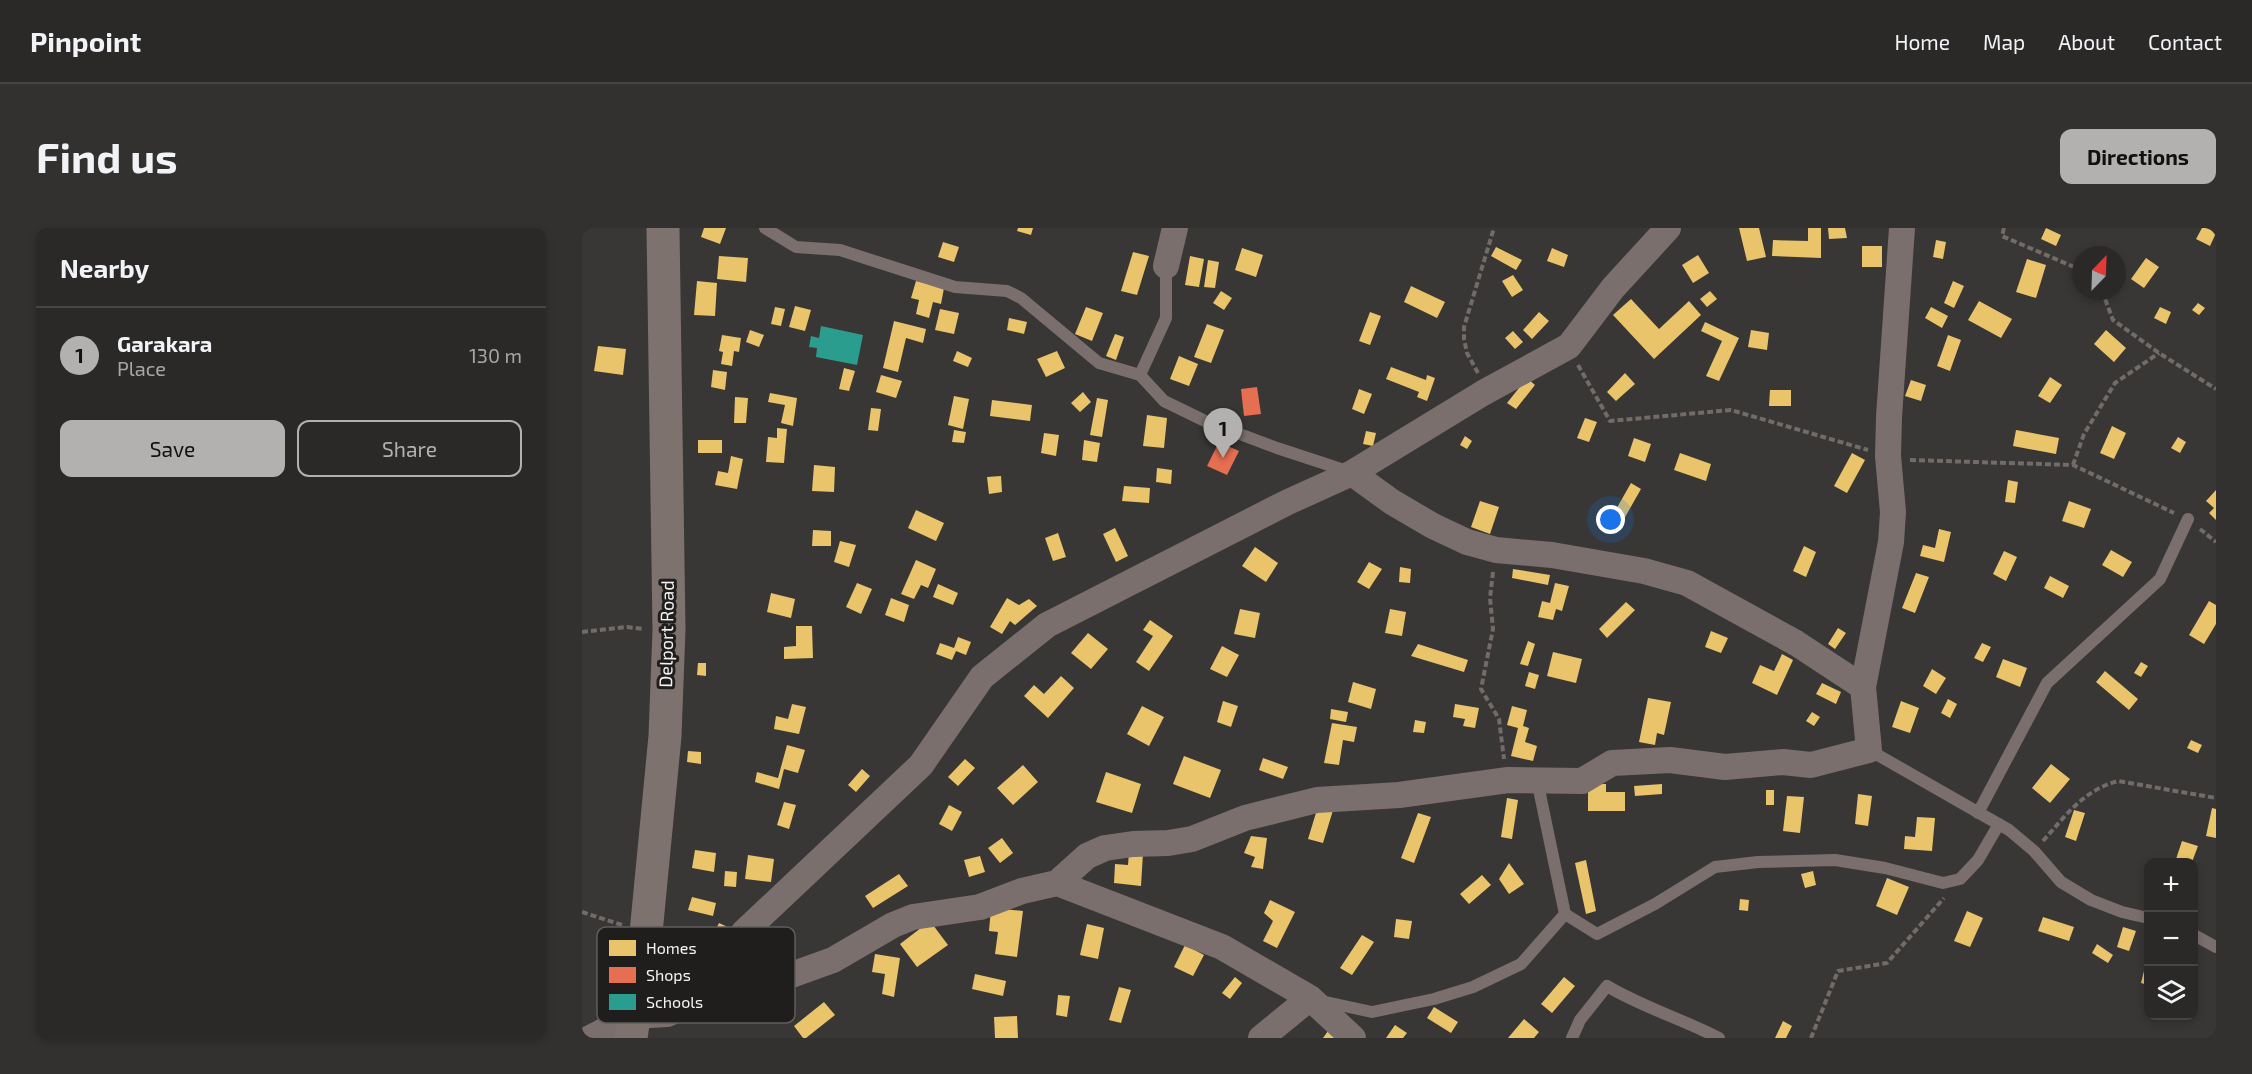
<!DOCTYPE html>
<html lang="en">
<head>
<meta charset="utf-8">
<style>
	:root { --surface:#2a2928; --page:#323130; --text:#f1f3f6; --muted:#a5a6a8; --line:#464545; --accent:#b3b1b0 }
	body { margin:0; font-family:"Exo 2",sans-serif; background:var(--page); color:var(--text) }
	.controls { position:absolute; right:18px; bottom:18px; display:grid; overflow:hidden; border-radius:12px; box-shadow:0 3px 9px #0003 }
	.controls button { width:54px; height:54px; display:grid; place-items:center; padding:0; border:0; border-bottom:2px solid var(--line); background:var(--surface); color:var(--text); font:30px sans-serif }
	.compass { position:absolute; left:1490px; top:18px; width:54px; height:54px; border-radius:50%; background:var(--surface); box-shadow:0 3px 9px #0003; rotate:23deg }
	.you { position:absolute; left:1029px; top:292px; width:21px; height:21px; margin:-15px; border:4px solid #fff; border-radius:50%; background:#1a73e8; box-shadow:0 0 0 9px #1a73e833 }
	.badge { display:grid; place-items:center; width:39px; height:39px; border-radius:50%; background:var(--accent); color:#111; font-size:20px; font-weight:700 }
	.pin { position:absolute; translate:-50% -50px; filter:drop-shadow(0 2px 3px #0008) }
	.pin::after { content:''; position:absolute; top:32px; width:21px; height:18px; background:inherit; clip-path:polygon(0 0,100% 0,50% 100%) }
	.list { margin:0; padding:0; list-style:none }
	h2 { display:flex; justify-content:space-between; align-items:center; height:78px; margin:0; padding:0 24px; font-size:26px }
	h2 small { font-size:20px; font-weight:400; color:var(--muted) }
	.list li { display:grid; grid-template-columns:39px 1fr auto; gap:18px; align-items:center; box-sizing:border-box; height:96px; padding:0 24px; border-top:2px solid var(--line) }
	.list b { display:block; font-size:22px; white-space:nowrap }
	.list p { margin:0; font-size:20px; white-space:nowrap; color:var(--muted) }
	.list em { font-size:20px; font-style:normal; color:var(--muted) }
	.actions { display:flex; gap:12px; padding:18px 24px }
	.actions a { flex:1; padding:14px 0; border:2px solid var(--accent); border-radius:12px; text-align:center; font-size:21px; color:var(--accent) }
	.actions .main { background:var(--accent); color:#111 }
	.icon { flex:none; width:33px; height:33px; fill:none; stroke:currentColor; stroke-width:2; stroke-linecap:round; stroke-linejoin:round }
	.map { position:relative; flex:none; width:1634px; height:810px; overflow:hidden; border-radius:12px }
	header { display:flex; align-items:center; gap:36px; box-sizing:border-box; height:84px; padding:0 30px; background:var(--surface); border-bottom:2px solid var(--line) }
	header strong { font-size:28px }
	nav { display:flex; gap:33px; margin-inline-start:auto; font-size:21px }
	.intro { display:flex; align-items:center; justify-content:space-between; box-sizing:border-box; height:144px; padding:0 36px }
	h1 { margin:0; font-size:42px }
	.button { padding:15px 27px; border-radius:12px; background:var(--accent); color:#111; font-size:21px; font-weight:700 }
	main { display:flex; gap:36px; padding:0 36px }
	aside { flex:1; background:var(--surface); border-radius:12px; box-shadow:0 3px 9px #0003 }
	.map>svg:first-child { display:block }
	.homes { fill:#e9c46a }
	.shops { fill:#e76f51 }
	.schools { fill:#2a9d8f }
	.lines { fill:none; stroke-linecap:round; stroke-linejoin:round }
	.path { stroke:#726b68; stroke-width:4; stroke-dasharray:6 3; stroke-linecap:butt }
	.lane { stroke:#7a6f6c; stroke-width:12 }
	.street { stroke:#7a6f6c; stroke-width:26 }
	.secondary { stroke:#7d726d; stroke-width:33 }
	.labels { text-anchor:middle; stroke-width:6; stroke-linejoin:round; paint-order:stroke }
	.street-label { font-size:18px; fill:#f5f3f2; stroke:#1f1e1d }
	.key { fill:#1f1e1d; stroke:#5f5e5d; stroke-width:1.5 }
	.key-label { font-size:16px; fill:#f5f3f2 }
</style>
</head>
<body>
<header>
<strong>Pinpoint</strong>
<nav><a>Home</a><a>Map</a><a>About</a><a>Contact</a></nav>
</header>
<div class="intro"><h1>Find us</h1><a class="button">Directions</a></div>
<main>
<aside>
<h2>Nearby<small></small></h2>
<ul class="list">
<li><span class="badge">1</span><div><b>Garakara</b><p>Place</p></div><em>130 m</em></li>
</ul>
<div class="actions"><a class="main">Save</a><a>Share</a></div>
</aside>
<div class="map">
<svg width="1634" height="810" viewBox="0 0 1634 810">
	<rect width="100%" height="100%" fill="#383735"/>
	<!-- homes -->
	<path class="homes" d="M122,0H144L138,16L119,9Z
		M436,0H451L449,7L435,3Z
		M1157,0H1177L1184,29L1165,33Z
		M1226,0H1239V30L1190,28L1191,12L1226,13Z
		M1246,0H1263L1265,10L1247,11Z
		M1464,0L1479,7L1474,18L1459,11Z
		M1620,0H1634V5L1628,18L1614,11Z
		M1354,12L1364,14L1361,31L1351,29Z
		M361,14L377,19L372,34L356,29Z
		M1280,18H1300V39H1280Z
		M914,19L940,32L934,42L909,28Z
		M660,20L681,27L674,49L653,42Z
		M970,20L986,27L982,39L965,33Z
		M551,24L567,28L555,67L539,63Z
		M1116,27L1127,45L1111,55L1100,37Z
		M137,28L166,30L164,54L135,51Z
		M608,28L622,31L617,59L603,57Z
		M1564,30L1577,39L1562,60L1549,51Z
		M1445,31L1464,37L1454,70L1434,64Z
		M626,32L637,34L633,60L622,59Z
		M931,47L941,62L930,69L920,53Z
		M115,53L135,55L133,88L112,87Z
		M334,53L362,60L359,76L351,74L347,90L334,86L337,72L329,70Z
		M1371,53L1382,58L1372,80L1362,75Z
		M829,58L863,74L855,90L822,74Z
		M639,63L650,70L642,82L631,75Z
		M1128,63L1135,71L1125,79L1118,71Z
		M1049,71L1077,101L1107,73L1119,87L1072,131L1031,87Z
		M1397,73L1430,91L1419,110L1386,92Z
		M1616,75L1623,80L1617,87L1610,82Z
		M213,78L229,82L223,103L207,99Z
		M193,79L203,81L199,98L189,96Z
		M504,79L521,85L510,113L493,106Z
		M1349,79L1366,88L1360,100L1343,90Z
		M1578,79L1589,84L1584,96L1572,90Z
		M358,81L377,85L372,106L353,102Z
		M788,84L799,88L788,117L777,113Z
		M957,84L967,93L950,111L941,102Z
		M427,90L445,94L442,106L425,102Z
		M312,93L344,101L341,115L324,110L316,144L301,140Z
		M1123,94L1157,110L1137,153L1124,148L1140,113L1119,103Z
		M625,96L642,102L629,135L612,129Z
		M168,102L182,107L177,119L164,114Z
		M1169,102L1187,105L1185,122L1166,119Z
		M1524,102L1544,120L1532,134L1512,116Z
		M931,103L941,114L933,121L923,110Z
		M533,106L542,109L534,132L524,128Z
		M140,107L159,110L157,124L152,123L150,138L139,136L141,124L137,123Z
		M1366,107L1379,112L1368,143L1355,138Z
		M16,118L44,121L41,147L12,143Z
		M375,123L390,130L386,139L371,133Z
		M475,123L483,140L464,149L455,131Z
		M597,128L616,136L607,158L588,151Z
		M809,139L844,152L845,147L853,150L845,173L835,169L837,164L804,151Z
		M262,140L273,143L267,163L257,161Z
		M131,142L145,144L143,162L129,159Z
		M1043,145L1053,156L1034,173L1025,164Z
		M299,147L320,153L314,170L294,164Z
		M1468,149L1480,157L1468,175L1456,168Z
		M945,150L953,157L934,181L925,175Z
		M1329,152L1344,157L1339,173L1323,168Z
		M777,161L790,166L782,186L770,181Z
		M1188,162H1209V178H1187Z
		M501,164L509,174L498,184L489,175Z
		M188,165L215,170L211,198L199,195L203,177L186,174Z
		M372,168L387,171L381,201L366,197Z
		M153,169L166,170L164,195H152Z
		M515,170L526,172L520,209L508,207Z
		M410,172L450,177L448,193L408,188Z
		M289,180L299,181L296,203L286,202Z
		M565,187L585,190L582,220L561,218Z
		M1003,190L1015,194L1007,214L995,210Z
		M1530,198L1544,205L1532,231L1518,225Z
		M195,200L205,201L202,235L184,234L186,209L195,210Z
		M372,202L384,204L382,215L370,214Z
		M1434,202L1477,210L1474,226L1431,218Z
		M784,203L794,205L791,218L781,216Z
		M462,205L477,207L474,228L459,225Z
		M883,208L890,213L885,221L878,217Z
		M1596,209L1604,214L1598,225L1589,220Z
		M1052,210L1069,216L1063,234L1046,228Z
		M116,212H140V225H116Z
		M502,212L518,215L515,234L500,232Z
		M1098,225L1129,236L1124,253L1092,242Z
		M1270,225L1283,232L1265,265L1252,258Z
		M149,228L161,231L155,261L133,257L136,243L146,245Z
		M232,237L253,239L252,264L230,263Z
		M575,240L590,242L589,256L574,254Z
		M419,248L420,264L407,266L405,249Z
		M1426,252L1436,254L1433,275L1423,274Z
		M1049,255L1059,261L1038,298L1028,292Z
		M542,258L568,260L567,275L540,273Z
		M1634,262V292L1627,285L1632,280L1624,273Z
		M898,273L917,279L908,306L889,299Z
		M1487,273L1509,281L1502,300L1480,293Z
		M334,282L362,295L354,313L326,300Z
		M533,300L546,328L534,334L521,306Z
		M1357,301L1369,304L1362,334L1338,328L1341,317L1353,320Z
		M231,302L249,303V318H230Z
		M476,305L484,329L471,333L463,310Z
		M258,313L274,317L267,339L252,334Z
		M1222,318L1234,324L1224,349L1211,343Z
		M673,319L696,335L684,354L660,338Z
		M1529,322L1550,334L1541,349L1520,337Z
		M1422,323L1435,329L1424,353L1411,346Z
		M334,332L354,341L346,360L339,357L332,371L319,366Z
		M787,334L800,341L787,361L775,354Z
		M818,339L829,341L828,355L817,354Z
		M931,341L968,347L966,357L930,350Z
		M1334,345L1347,349L1333,385L1320,380Z
		M1468,348L1487,358L1481,370L1462,360Z
		M275,355L290,361L279,386L264,379Z
		M973,355L987,358L980,383L974,381L971,392L956,389L960,373L968,375Z
		M356,356L376,365L371,377L351,369Z
		M189,365L213,371L209,390L185,384Z
		M309,370L327,377L322,394L303,387Z
		M425,370L437,377L447,371L455,378L433,397L428,393L420,406L408,399Z
		M1627,373L1634,377V396L1622,416L1607,407Z
		M1044,374L1053,382L1025,410L1017,401Z
		M658,381L678,385L673,410L652,406Z
		M808,381L824,384L820,408L803,405Z
		M568,392L591,408L567,443L554,434L571,408L561,402Z
		M214,398H230L231,430L202,431V419L214,418Z
		M1256,400L1264,405L1253,421L1246,416Z
		M1129,403L1146,410L1139,425L1123,419Z
		M506,405L526,421L509,441L489,425Z
		M376,409L389,414L384,427L374,423L370,432L354,426L358,415L372,420Z
		M946,413L953,416L946,438L938,436Z
		M1400,415L1409,419L1401,434L1392,430Z
		M836,416L886,432L882,444L829,428Z
		M640,418L657,427L645,449L628,441Z
		M971,424L1000,431L994,455L965,448Z
		M1200,426L1211,432L1195,467L1170,455L1178,437L1192,443Z
		M1421,431L1445,440L1438,459L1414,449Z
		M1559,434L1566,438L1559,449L1552,445Z
		M116,435H124V448L115,447Z
		M1350,441L1364,450L1354,466L1341,458Z
		M1523,443L1556,471L1547,482L1514,454Z
		M947,444L957,447L953,461L943,458Z
		M479,448L492,460L466,490L442,468L452,457L462,466Z
		M771,454L794,461L789,481L766,474Z
		M1240,455L1259,464L1254,476L1234,466Z
		M1066,470L1089,474L1082,507L1075,505L1073,517L1057,514Z
		M1366,471L1375,476L1368,490L1359,485Z
		M641,473L656,478L649,499L635,494Z
		M1319,473L1337,480L1328,505L1310,499Z
		M210,476L224,479L217,506L192,501L194,488L206,491Z
		M873,476L897,480L893,500L881,498L883,491L871,489Z
		M560,478L582,489L567,518L545,506Z
		M930,478L945,482L941,498L947,500L943,514L955,518L951,533L929,528L936,500L925,497Z
		M749,481L766,484L764,494L748,491Z
		M1230,484L1238,489L1232,498L1224,493Z
		M833,492L844,494L842,505L831,504Z
		M750,495L775,499L772,514L761,512L757,537L742,535Z
		M1609,512L1620,517L1616,525L1605,520Z
		M205,517L223,522L216,545L202,541L197,561L173,554L175,544L196,550Z
		M106,523L119,524V536L105,534Z
		M602,528L639,542L628,570L591,556Z
		M681,530L706,539L701,551L677,542Z
		M383,531L393,540L376,558L366,549Z
		M1469,536L1488,551L1468,575L1450,560Z
		M441,537L456,554L431,577L415,560Z
		M280,541L288,548L274,564L266,557Z
		M524,544L559,556L550,585L514,574Z
		M1006,556H1024V564H1043V583H1006Z
		M1080,556V566L1053,568L1052,558Z
		M1184,562H1192V577H1184Z
		M1276,566L1290,568L1286,598L1273,596Z
		M1205,568L1222,569L1218,605L1201,603Z
		M925,570L936,572L930,611L919,609Z
		M202,574L214,577L207,601L195,597Z
		M737,575L752,579L741,615L726,611Z
		M367,577L380,584L370,603L357,596Z
		M1630,580L1634,581V610L1624,608Z
		M1492,582L1503,585L1494,613L1483,609Z
		M836,585L849,589L832,635L819,630Z
		M1335,589L1353,590L1350,623L1322,621L1323,608L1333,609Z
		M669,608L685,610L681,641L669,639L673,629L662,625Z
		M420,610L431,625L418,635L406,620Z
		M1600,613L1616,618L1610,634H1593Z
		M113,622L134,625L132,644L110,640Z
		M547,624L561,625L559,658L532,655L533,636L546,637Z
		M166,627L192,631L189,654L163,651Z
		M398,628L403,644L387,649L382,632Z
		M1004,632L1014,683L1004,686L993,635Z
		M927,635L942,656L927,666L917,651Z
		M143,643L155,644L154,659L142,658Z
		M1231,643L1234,657L1223,660L1219,646Z
		M317,646L326,658L291,680L283,668Z
		M900,647L909,657L887,676L878,666Z
		M1305,650L1327,659L1315,687L1294,678Z
		M110,669L134,675L131,688L106,682Z
		M1158,671L1167,672L1166,683L1157,682Z
		M688,672L713,684L695,720L681,713L691,693L682,685Z
		M409,680L441,683L435,729L413,726L416,704L407,703Z
		M1385,683L1401,690L1388,719L1372,713Z
		M1461,689L1492,699L1487,713L1456,703Z
		M814,691L830,693L827,711L812,709Z
		M348,693L366,717L335,739L318,716Z
		M137,695L152,702L140,726L126,718Z
		M505,696L522,700L516,731L498,727Z
		M1541,699L1554,703L1547,723L1535,719Z
		M780,707L792,714L770,747L758,740Z
		M1515,716L1531,727L1526,735L1510,725Z
		M603,717L622,727L611,748L592,739Z
		M293,726L318,730L312,769L300,766L303,746L290,744Z
		M1563,739L1566,740V757L1559,755Z
		M393,746L424,753L421,768L390,761Z
		M653,749L660,755L648,771L640,765Z
		M982,749L993,758L970,785L959,776Z
		M537,759L549,762L539,795L527,792Z
		M476,767L488,768L485,789L474,787Z
		M242,774L253,787L224,810H221L212,798Z
		M852,779L876,794L869,805L845,790Z
		M435,788L436,810H413L412,789Z
		M942,791L957,804L952,810H926Z
		M1201,793L1210,798L1204,810H1193Z
		M813,797L825,805L821,810H804Z
		M746,803L754,810H741Z"/>
	<!-- shops -->
	<path class="shops" d="M675,159L679,186L662,188L659,161Z
		M637,214L657,223L645,247L625,238Z"/>
	<!-- schools -->
	<path class="schools" d="M239,98L281,107L275,137L234,129L235,120L227,119L229,108L237,110Z"/>
	<g class="lines">
		<!-- path -->
		<path class="path" d="M1422,0L1420,8L1499,42
			M1520,63L1531,92L1577,125L1634,161
			M996,137L1028,193L1149,182L1286,222
			M896,145L885,125L882,111V99L912,0
			M1328,232L1491,237L1592,285
			M1491,237L1502,206L1533,155L1577,125
			M1618,301L1634,314
			M911,344L908,370L911,401L899,461L917,491L922,531
			M0,404L45,399L62,401
			M1461,613C1484,587 1502,562 1536,553L1634,570
			M0,684L40,697
			M1229,810L1256,743L1305,735L1362,670"/>
		<!-- lane -->
		<path class="lane" d="M183,0L214,19L258,22L373,59L425,63L439,70L517,135L558,147L582,173L623,193L695,220L768,244
			M558,147L584,90V38
			M1287,522L1427,602L1452,623L1479,654L1509,672L1540,684L1566,690
			M955,552L983,686
			M1396,585L1465,455L1578,351L1606,291
			M1612,707L1634,719
			M739,773L790,784L852,771L891,759L939,736L983,686L1015,706L1073,676L1133,639L1176,634L1253,632L1303,640L1361,655L1378,651L1396,632L1417,596
			M990,810L998,792L1025,758C1060,779 1100,791 1137,810"/>
		<!-- street -->
		<path class="street" d="M584,38L593,0
			M770,245L810,274L851,298L885,314L914,322L970,327L1062,343L1105,355L1214,415L1281,459
			M475,655L640,719L728,770L771,810
			M137,764L162,704L339,537L400,449L465,397L706,274L770,245L901,165L987,118L1031,60L1086,0
			M8,810L51,788L85,786L137,764L187,755L251,732L311,697L331,689L398,679L440,663L475,655L505,628L523,620L551,616L586,615L610,611L663,590L735,572L817,567L926,552L1000,553L1030,535L1088,532L1143,539L1201,534L1229,537L1287,522L1281,459L1309,314L1311,284L1306,228L1307,189L1320,0
			M679,810L728,770"/>
		<!-- secondary -->
		<path class="secondary" d="M49,810L64,705L83,508L87,402L81,0"/>
	</g>
	<g class="labels">
		<!-- street labels -->
		<g class="street-label">
			<text transform="translate(85 406) rotate(-89)" y="6">Delport Road</text>
		</g>
	</g>
	<!-- legend -->
	<rect x="15" y="699" width="198" height="96" rx="9" class="key"/>
	<rect x="27" y="712" width="27" height="16" fill="#e9c46a"/>
	<rect x="27" y="739" width="27" height="16" fill="#e76f51"/>
	<rect x="27" y="766" width="27" height="16" fill="#2a9d8f"/>
	<g class="key-label">
		<text x="64" y="726">Homes</text>
		<text x="64" y="753">Shops</text>
		<text x="64" y="780">Schools</text>
	</g>
</svg>
<div class="controls">
<button>+</button>
<button>−</button>
<button><svg class="icon" aria-label="layers" viewBox="0 0 24 24"><path d="M12 4l9 5-9 5-9-5zM3 14l9 5 9-5"/></svg></button>
</div>
<svg class="compass" viewBox="-18 -18 36 36"><path d="M0-13l5 13h-10z" fill="#e53935"/><path d="M0 13l5-13h-10z" fill="#a5a6a8"/></svg>
<div class="you"></div>
<div class="pin badge" style="left:641px;top:230px">1</div>
</div>
</main>
</body>
</html>
